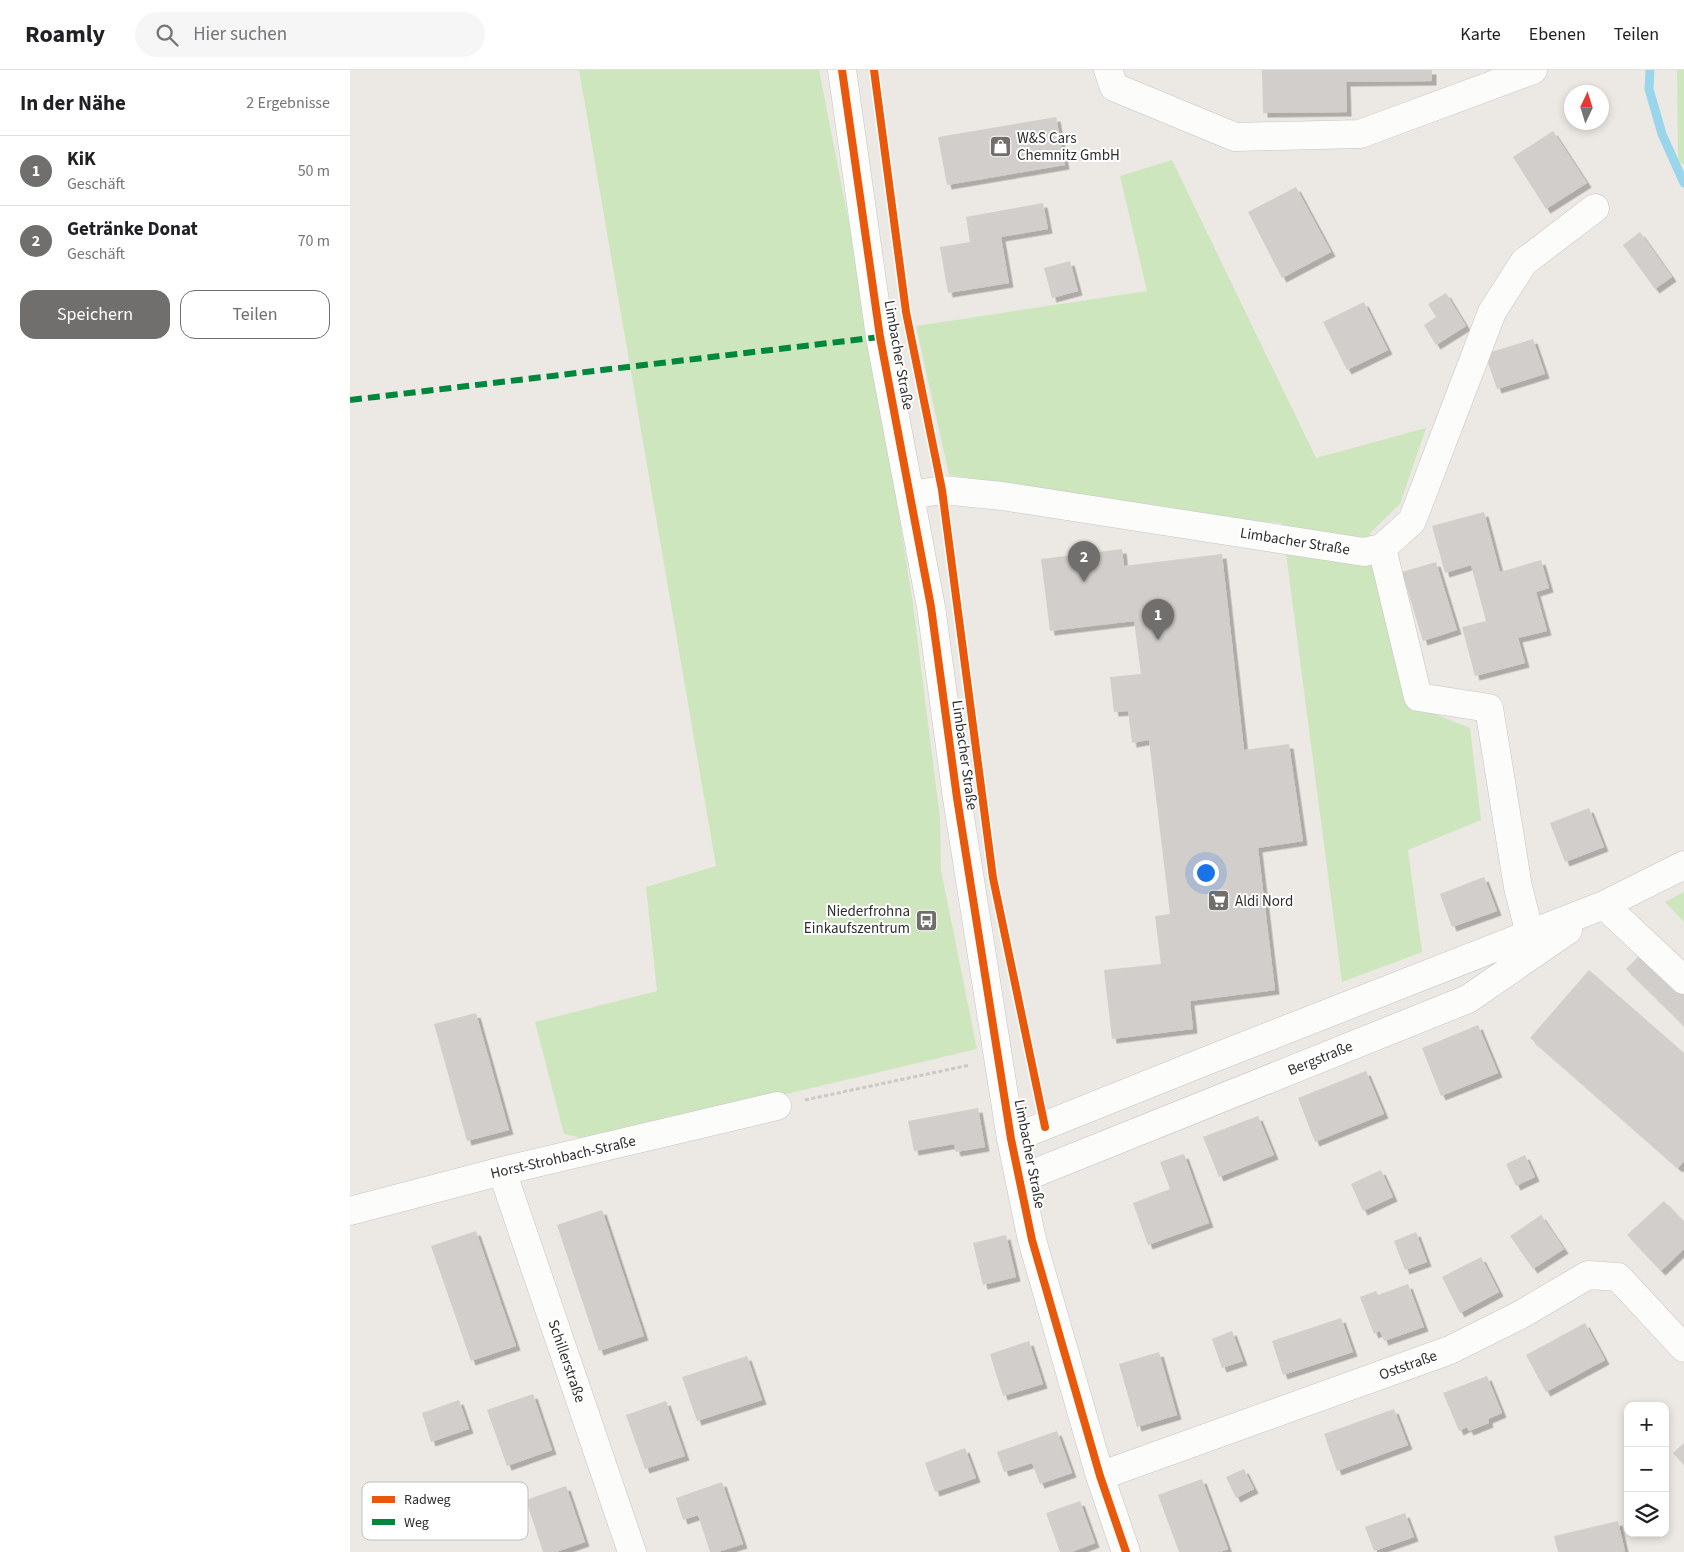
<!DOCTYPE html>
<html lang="de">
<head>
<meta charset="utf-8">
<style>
	:root { --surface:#fff; --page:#f6f6f6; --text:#202124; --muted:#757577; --line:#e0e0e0; --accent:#706f6e }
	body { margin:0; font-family:"Source Sans 3",sans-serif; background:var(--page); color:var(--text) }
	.controls { position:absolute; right:15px; bottom:15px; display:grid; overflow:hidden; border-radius:10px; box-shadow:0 2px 8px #0003 }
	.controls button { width:45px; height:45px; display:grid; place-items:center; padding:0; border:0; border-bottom:1px solid var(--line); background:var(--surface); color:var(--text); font:25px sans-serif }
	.compass { position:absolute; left:1214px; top:15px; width:45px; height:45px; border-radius:50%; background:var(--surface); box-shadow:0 2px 8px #0003; rotate:4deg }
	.you { position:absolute; left:855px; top:802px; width:18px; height:18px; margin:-12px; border:4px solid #fff; border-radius:50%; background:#1a73e8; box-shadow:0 0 0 8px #1a73e833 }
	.badge { display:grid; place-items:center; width:32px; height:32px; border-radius:50%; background:var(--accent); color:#fff; font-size:16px; font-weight:700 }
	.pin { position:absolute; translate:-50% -41px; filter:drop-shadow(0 1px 2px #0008) }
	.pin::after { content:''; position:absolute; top:26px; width:18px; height:15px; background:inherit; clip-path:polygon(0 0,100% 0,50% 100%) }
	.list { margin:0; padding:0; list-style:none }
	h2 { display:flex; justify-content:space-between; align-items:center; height:65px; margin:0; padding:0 20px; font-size:21px }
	h2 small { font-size:16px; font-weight:400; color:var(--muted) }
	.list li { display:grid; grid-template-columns:32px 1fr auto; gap:15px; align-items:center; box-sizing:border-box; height:70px; padding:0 20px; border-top:1px solid var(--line) }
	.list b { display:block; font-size:19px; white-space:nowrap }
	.list p { margin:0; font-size:16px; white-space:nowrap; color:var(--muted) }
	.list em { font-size:16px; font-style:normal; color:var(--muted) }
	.actions { display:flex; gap:10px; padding:15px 20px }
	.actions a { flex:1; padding:11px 0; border:1px solid var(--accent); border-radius:15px; text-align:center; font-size:18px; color:var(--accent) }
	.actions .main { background:var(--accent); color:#fff }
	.icon { flex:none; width:28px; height:28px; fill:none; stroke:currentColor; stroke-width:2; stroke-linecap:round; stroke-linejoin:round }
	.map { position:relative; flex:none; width:1334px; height:1482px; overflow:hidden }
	header { display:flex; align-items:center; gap:30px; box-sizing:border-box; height:70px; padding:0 25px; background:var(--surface); border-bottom:1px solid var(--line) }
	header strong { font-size:24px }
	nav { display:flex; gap:28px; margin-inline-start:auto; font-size:18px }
	.search { width:350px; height:45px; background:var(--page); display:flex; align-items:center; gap:12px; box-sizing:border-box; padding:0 18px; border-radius:28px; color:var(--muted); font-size:19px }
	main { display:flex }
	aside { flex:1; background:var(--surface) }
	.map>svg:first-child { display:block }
	.green { fill:#cee6be }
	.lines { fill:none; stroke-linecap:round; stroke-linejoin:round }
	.stream { stroke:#99d6ec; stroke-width:9 }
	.building { fill:#d1cecb; filter:url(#shadow) }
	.minor-casing { stroke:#c5c4c5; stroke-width:29 }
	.path { stroke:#c9c9c8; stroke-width:3; stroke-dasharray:4 2.5; stroke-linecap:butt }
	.minor { stroke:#fcfcfb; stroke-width:28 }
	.quiet { stroke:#00873e; stroke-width:6; stroke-dasharray:12 6; stroke-linecap:butt }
	.cycleway-casing { stroke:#fff; stroke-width:11 }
	.cycleway { stroke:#e8590c; stroke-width:8 }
	.labels { text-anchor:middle; stroke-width:4; stroke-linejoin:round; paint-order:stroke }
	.poi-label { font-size:15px; fill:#2e2e2e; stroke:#fff; text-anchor:start }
	.street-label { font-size:15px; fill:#2e2e2e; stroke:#fff }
	.key { fill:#fff; stroke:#c0c0c0; stroke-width:1 }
	.key-label { font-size:14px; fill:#2e2e2e }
</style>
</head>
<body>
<header>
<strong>Roamly</strong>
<div class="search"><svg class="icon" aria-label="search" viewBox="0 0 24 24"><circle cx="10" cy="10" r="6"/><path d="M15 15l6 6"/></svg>Hier suchen</div>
<nav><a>Karte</a><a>Ebenen</a><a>Teilen</a></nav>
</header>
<main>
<aside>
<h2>In der Nähe<small>2 Ergebnisse</small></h2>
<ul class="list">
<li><span class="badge">1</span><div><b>KiK</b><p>Geschäft</p></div><em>50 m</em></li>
<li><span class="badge">2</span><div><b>Getränke Donat</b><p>Geschäft</p></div><em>70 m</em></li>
</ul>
<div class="actions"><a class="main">Speichern</a><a>Teilen</a></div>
</aside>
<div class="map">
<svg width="1334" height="1482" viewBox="0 0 1334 1482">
	<defs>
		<filter id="shadow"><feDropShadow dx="4.5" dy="4.5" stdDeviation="0" flood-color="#0004"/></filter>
	</defs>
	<rect width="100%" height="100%" fill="#ece8e4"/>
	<!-- green -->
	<path class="green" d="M229,0H469L519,255L563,534L590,748L591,800L627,979L241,1070L214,1064L185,952L307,921L296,817L366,796Z
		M1327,0H1334V95L1328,91Z
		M822,90L966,388L1076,358L1050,434L1020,463L1057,633L1120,658L1131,750L1058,780L1072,882L992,912L932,453L903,451L599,405L566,256L797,221L770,106Z
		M1334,822V852L1315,832Z"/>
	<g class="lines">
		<!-- stream -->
		<path class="stream" d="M1300,0L1299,19L1312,64L1334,113"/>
	</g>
	<!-- building -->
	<path class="building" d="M912,0H1082V11L996,12L997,42L913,43Z
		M706,47L715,95L597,115L588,67Z
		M1203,61L1237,113L1196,139L1163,87Z
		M946,117L981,182L932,208L898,142Z
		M693,133L698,159L651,167L659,213L598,223L590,177L620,172L616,147Z
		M1290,162L1322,207L1305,219L1273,175Z
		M720,191L728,221L702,228L694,198Z
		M1096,223L1116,256L1086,275L1074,255L1086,247L1078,234Z
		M1014,232L1038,280L997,300L973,252Z
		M1183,269L1195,304L1147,319L1135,284Z
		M1134,442L1150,502L1191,490L1199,518L1186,522L1197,561L1168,568L1175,593L1125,606L1112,557L1136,551L1121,495L1095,503L1082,456Z
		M772,479L774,496L872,484L894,680L939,674L953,771L908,778L925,920L840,931L843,959L762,969L754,900L811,894L805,846L820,844L799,670L782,673L778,641L764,642L760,607L791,604L784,551L700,561L691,489Z
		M1086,492L1107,560L1073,571L1052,502Z
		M1239,738L1254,777L1215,792L1200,753Z
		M1134,807L1147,841L1102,857L1090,824Z
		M1292,883L1334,924V956L1276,899Z
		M1239,900L1334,983V1091L1328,1098L1180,968Z
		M126,943L159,1060L117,1071L84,954Z
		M1128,955L1148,1003L1091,1026L1072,978Z
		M1016,1001L1034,1044L965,1072L948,1028Z
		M628,1038L635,1077L606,1082L604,1074L564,1081L558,1051Z
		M908,1046L924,1085L869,1107L853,1067Z
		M834,1084L859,1153L798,1175L783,1133L820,1119L810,1092Z
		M1175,1085L1185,1107L1166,1116L1156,1094Z
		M1031,1100L1043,1127L1013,1141L1001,1114Z
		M1314,1131L1334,1152V1179L1311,1201L1277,1165Z
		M252,1140L294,1266L249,1281L207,1155Z
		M1191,1145L1214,1179L1183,1199L1160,1166Z
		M126,1161L166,1276L121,1291L81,1176Z
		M1066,1162L1077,1192L1055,1200L1044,1171Z
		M656,1165L666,1207L633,1215L623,1173Z
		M1131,1187L1149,1222L1110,1243L1092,1207Z
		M1058,1214L1074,1257L1034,1271L1030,1261L1024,1264L1010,1227L1026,1221L1028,1225Z
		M991,1248L1003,1282L933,1305L922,1271Z
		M1235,1253L1255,1290L1196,1322L1176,1285Z
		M882,1261L893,1291L872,1298L862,1269Z
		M679,1271L693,1314L653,1326L640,1284Z
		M809,1282L827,1345L787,1357L769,1294Z
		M397,1286L412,1330L347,1351L332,1307Z
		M1137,1306L1152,1343L1138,1349L1139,1353L1119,1361L1117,1357L1109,1361L1093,1323Z
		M183,1324L202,1380L157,1396L137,1340Z
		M109,1330L119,1359L81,1372L72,1343Z
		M316,1331L335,1386L295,1399L276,1345Z
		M1044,1339L1058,1375L987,1401L974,1364Z
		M707,1361L722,1403L690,1414L682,1393L654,1402L647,1382Z
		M1334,1373V1395L1323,1383Z
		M615,1378L626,1408L585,1422L575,1393Z
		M894,1399L904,1419L886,1428L876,1407Z
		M852,1409L878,1479L870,1482H829L808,1425Z
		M372,1412L393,1474L368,1482H360L348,1445L333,1450L326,1428Z
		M216,1416L235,1472L206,1482H193L176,1430Z
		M730,1431L745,1473L722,1482H710L696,1443Z
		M1055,1443L1064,1467L1024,1481L1015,1457Z
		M1268,1451L1275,1482H1208L1204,1466Z"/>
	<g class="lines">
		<defs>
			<path id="minor" d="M492,0L530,267L581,537L607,728L661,1069L682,1170L750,1406L776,1482
				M758,0L764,17L885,67L1010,64L1183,0
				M561,425L592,420L652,426L1014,482L1032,478L1062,451L1142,242L1174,192L1245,138
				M1032,478L1068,627L1139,638L1168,817L1180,864
				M1254,835L1334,910
				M661,1069L861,989L1254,835L1334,795
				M152,1101L282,1482
				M670,1109L1118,929L1218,860
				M0,1141L152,1101L427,1036
				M750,1406L1100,1280L1172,1244L1238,1205L1268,1207L1334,1278"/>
		</defs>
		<!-- minor casing -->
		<use href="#minor" class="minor-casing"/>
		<!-- path -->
		<path class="path" d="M524,0L526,8
			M681,989L689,1027
			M455,1030L620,995"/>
		<!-- minor -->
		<use href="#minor" class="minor"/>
		<!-- quiet -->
		<path class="quiet" d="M0,330L530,267"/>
		<defs>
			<path id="cycleway" d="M492,0L530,267L581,537L607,728L661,1069L682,1170L750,1406L776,1482
				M524,0L556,242L592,420L643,808L695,1057"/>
		</defs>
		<!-- cycleway casing -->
		<use href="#cycleway" class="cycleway-casing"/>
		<!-- cycleway -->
		<use href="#cycleway" class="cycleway"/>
	</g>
	<!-- icons -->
	<defs>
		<symbol id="shop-square" viewBox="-11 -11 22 22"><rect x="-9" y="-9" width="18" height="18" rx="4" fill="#706f6e" stroke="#fff"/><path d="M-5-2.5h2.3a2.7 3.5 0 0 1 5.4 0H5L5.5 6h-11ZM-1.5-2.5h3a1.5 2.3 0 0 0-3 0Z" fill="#fff"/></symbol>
		<symbol id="supermarket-square" viewBox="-11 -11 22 22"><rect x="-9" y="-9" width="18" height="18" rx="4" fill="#706f6e" stroke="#fff"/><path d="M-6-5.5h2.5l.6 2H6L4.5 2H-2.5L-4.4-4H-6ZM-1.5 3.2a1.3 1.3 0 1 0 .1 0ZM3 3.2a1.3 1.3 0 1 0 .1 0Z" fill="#fff"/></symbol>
		<symbol id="bus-square" viewBox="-11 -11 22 22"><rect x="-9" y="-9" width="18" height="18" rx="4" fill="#706f6e" stroke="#fff"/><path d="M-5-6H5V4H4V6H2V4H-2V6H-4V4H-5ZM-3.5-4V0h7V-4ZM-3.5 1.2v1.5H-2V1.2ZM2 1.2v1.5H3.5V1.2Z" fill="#fff"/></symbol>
	</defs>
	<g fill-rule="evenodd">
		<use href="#shop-square" x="638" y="64" width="25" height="25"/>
		<use href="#supermarket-square" x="856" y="818" width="25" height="25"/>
		<use href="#bus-square" x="564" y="838" width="25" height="25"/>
	</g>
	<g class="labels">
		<!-- poi labels -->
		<g class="poi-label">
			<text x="667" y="73">W&amp;S Cars<tspan x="667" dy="17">Chemnitz GmbH</tspan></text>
			<text x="885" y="836">Aldi Nord</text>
			<text x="560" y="846" text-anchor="end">Niederfrohna<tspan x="560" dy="17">Einkaufszentrum</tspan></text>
		</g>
		<!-- street labels -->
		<g class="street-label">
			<text transform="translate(549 285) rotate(80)" y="5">Limbacher Straße</text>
			<text transform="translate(945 471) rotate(9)" y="5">Limbacher Straße</text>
			<text transform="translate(615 685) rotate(82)" y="5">Limbacher Straße</text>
			<text transform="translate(970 988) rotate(-22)" y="5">Bergstraße</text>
			<text transform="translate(680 1084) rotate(79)" y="5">Limbacher Straße</text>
			<text transform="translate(213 1087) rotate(-13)" y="5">Horst-Strohbach-Straße</text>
			<text transform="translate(217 1291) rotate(71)" y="5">Schillerstraße</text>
			<text transform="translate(1058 1295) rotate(-20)" y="5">Oststraße</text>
		</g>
	</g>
	<!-- legend -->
	<rect x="12" y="1412" width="166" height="58" rx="8" class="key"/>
	<rect x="22" y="1426" width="23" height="7" fill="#e8590c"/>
	<rect x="22" y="1449" width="23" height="6" fill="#00873e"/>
	<g class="key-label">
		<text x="54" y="1434">Radweg</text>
		<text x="54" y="1457">Weg</text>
	</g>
</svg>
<div class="controls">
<button>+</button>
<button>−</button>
<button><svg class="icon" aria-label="layers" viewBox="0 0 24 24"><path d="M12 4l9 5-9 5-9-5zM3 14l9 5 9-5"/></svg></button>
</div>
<svg class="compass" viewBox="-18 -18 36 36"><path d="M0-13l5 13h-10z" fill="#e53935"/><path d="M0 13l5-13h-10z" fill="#757577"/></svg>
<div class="you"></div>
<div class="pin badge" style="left:808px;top:570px">1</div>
<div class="pin badge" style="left:734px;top:512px">2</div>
</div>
</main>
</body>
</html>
